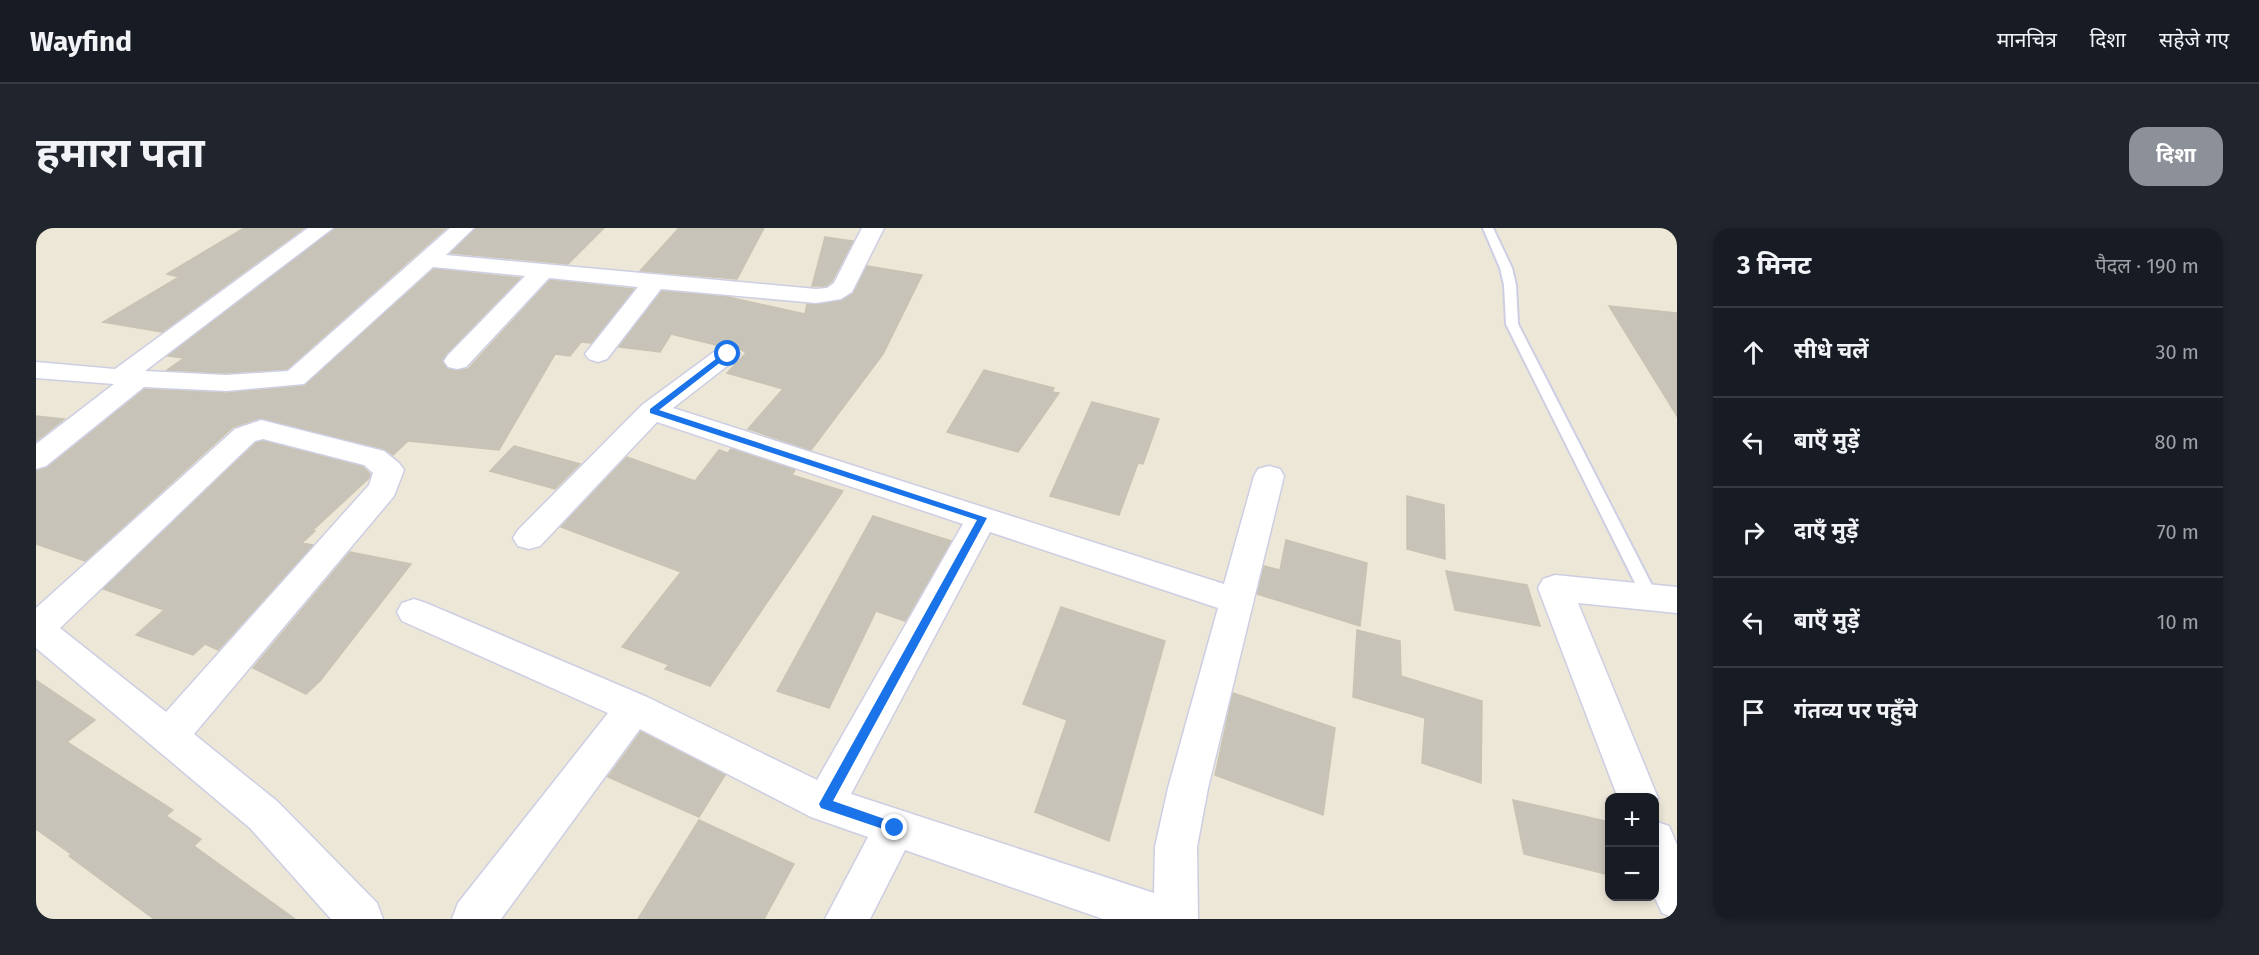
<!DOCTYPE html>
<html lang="hi">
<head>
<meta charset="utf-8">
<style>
	:root { --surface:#171b24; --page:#20242c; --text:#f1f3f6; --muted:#9ea1a6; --line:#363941; --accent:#8c9099 }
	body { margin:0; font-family:"Fira Sans","Noto Sans Devanagari",sans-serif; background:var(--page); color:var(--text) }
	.controls { position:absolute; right:18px; bottom:18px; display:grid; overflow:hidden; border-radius:12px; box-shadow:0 3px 9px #0003 }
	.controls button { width:54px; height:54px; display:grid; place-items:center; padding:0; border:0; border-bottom:2px solid var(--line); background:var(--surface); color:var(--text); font:30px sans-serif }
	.stop { position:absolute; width:18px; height:18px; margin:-14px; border:4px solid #1a73e8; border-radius:50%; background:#fff }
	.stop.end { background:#1a73e8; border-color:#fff; box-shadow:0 2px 6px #0008 }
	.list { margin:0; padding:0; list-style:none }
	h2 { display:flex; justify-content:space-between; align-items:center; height:78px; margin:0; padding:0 24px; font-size:26px }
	h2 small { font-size:20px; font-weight:400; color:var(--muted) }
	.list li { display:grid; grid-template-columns:39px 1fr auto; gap:18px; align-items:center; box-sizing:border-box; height:90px; padding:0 24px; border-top:2px solid var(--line) }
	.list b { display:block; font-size:22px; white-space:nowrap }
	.list em { font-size:20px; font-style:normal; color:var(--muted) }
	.icon { flex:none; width:33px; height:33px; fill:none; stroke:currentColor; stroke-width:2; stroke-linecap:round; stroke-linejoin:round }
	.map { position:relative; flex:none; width:1641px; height:691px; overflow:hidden; border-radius:18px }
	header { display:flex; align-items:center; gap:36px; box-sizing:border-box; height:84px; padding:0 30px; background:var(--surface); border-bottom:2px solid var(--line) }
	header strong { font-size:28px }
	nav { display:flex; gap:33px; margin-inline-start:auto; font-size:21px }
	.intro { display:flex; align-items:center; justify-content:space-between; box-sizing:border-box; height:144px; padding:0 36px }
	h1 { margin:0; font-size:42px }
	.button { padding:15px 27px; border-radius:18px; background:var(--accent); color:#fff; font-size:21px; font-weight:700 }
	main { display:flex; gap:36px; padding:0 36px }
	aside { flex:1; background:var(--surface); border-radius:18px; box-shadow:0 3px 9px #0003 }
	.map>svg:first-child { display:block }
	.building { fill:#c7c3b8; stroke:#c8c3b2; stroke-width:1.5 }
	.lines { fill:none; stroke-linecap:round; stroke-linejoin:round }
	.service-casing { stroke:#cdcee3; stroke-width:4 }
	.minor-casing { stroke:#cdcee3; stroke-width:3 }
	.service { fill:#fff; fill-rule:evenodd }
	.minor { fill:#fff; fill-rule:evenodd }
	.route { fill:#1a73e8 }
</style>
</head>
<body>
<header>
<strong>Wayfind</strong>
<nav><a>मानचित्र</a><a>दिशा</a><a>सहेजे गए</a></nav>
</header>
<div class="intro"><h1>हमारा पता</h1><a class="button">दिशा</a></div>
<main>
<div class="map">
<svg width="1641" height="691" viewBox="0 0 1641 691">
	<rect width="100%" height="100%" fill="#ede7d8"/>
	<!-- building -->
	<path class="building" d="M208,0H268L126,104L67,94L143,49L131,46Z
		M299,0L409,1L251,141L190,145L131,142L148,130L132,128Z
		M440,0H568L532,36L415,25Z
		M643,0H728L701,51L604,43Z
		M789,9L817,13L796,53L790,58H776Z
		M831,38L886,47L847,126L775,222L712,201L747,161L691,145L710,125L701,119L692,116L684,118L635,106L624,124L583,119L626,63L692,69L769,86L771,76L805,73L817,66Z
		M398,41L484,50L410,126L406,134L412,141L421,143L432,141L514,52L598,61L555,115L545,114L534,128L519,126L463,222L372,213L357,227L349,221L224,190L197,199L49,333L0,316V243L11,240L109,161L190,165L268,158Z
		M1573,78L1641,85V188Z
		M948,142L1018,160L1016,164L1023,165L982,224L911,204Z
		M1056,174L1123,191L1107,236L1102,235L1083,287L1014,268Z
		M0,188L28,191L0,213Z
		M227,213L327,239L334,246L333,250L277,302L279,303L266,315L277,317L182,422L169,416L157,427L100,407L128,382L67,361L220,215Z
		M478,218L544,236L519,261L454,243Z
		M695,221L759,242L756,247L807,263L674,458L629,441L633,437L586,419L645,344L525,299L591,229L659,253L683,222L692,225Z
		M1371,268L1408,277L1409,331L1371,321Z
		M837,288L915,313L869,393L840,383L793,480L741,463Z
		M1250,312L1331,335L1324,398L1221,366L1228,338L1244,342Z
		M314,324L375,336L284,453L270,466L217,440Z
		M1410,343L1491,357L1504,398L1419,382Z
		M1025,379L1129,413L1073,613L999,584L1031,492L987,476Z
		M1321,402L1364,413L1365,448L1446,473L1445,555L1386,535L1389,490L1317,469Z
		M0,452L59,492L31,514L137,582L130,588L165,611L158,618L259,691H118L33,628L35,626L0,601Z
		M1197,465L1299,500L1287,587L1179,547Z
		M605,504L689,547L663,589L572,549Z
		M1477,572L1574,594V647L1488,626Z
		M663,592L758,636L728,691H602Z"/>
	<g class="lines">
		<defs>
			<path id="service" d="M1447,0H1457L1476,40L1480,57L1482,96L1622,369L1620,374L1614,375L1608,374L1606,369L1470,96L1468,57L1464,40Z"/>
			<path id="minor" d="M272,0H297L109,143L190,147L252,143L414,0H438L410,27L780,61L791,60L798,55L826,0H848L816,64L805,71L780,75L625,61L571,131L562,134L553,131L549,126L602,59L513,50L430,139L421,141L412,139L408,133L412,127L489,48L397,39L268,156L190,163L108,159L10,238L0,241V216L78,156L0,150V134L79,141Z
				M691,118L700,121L704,126L700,131L637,180L1188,356L1218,248L1222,241L1233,238L1244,241L1248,248L1172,560L1161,619L1162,691H1067L869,622L834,691H789L832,609L775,589L604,501L465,691H416L422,675L572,485L366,393L361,384L366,375L378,371L390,375L611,469L781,552L927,296L621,194L504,318L493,321L482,318L477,310L482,302L606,177L682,121ZM954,304L1182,380L1132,560L1119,619L1118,665L815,566Z
				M225,192L348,223L363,235L368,242L358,268L158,506L242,574L341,675L347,691H295L214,600L0,420V380L199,201ZM227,211L328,237L337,245L333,257L130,484L24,400L201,230L219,213Z
				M1519,347L1641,359V385L1542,375L1622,570L1618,578V570H1582L1502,360L1507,351Z
				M1618,593L1633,598L1641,617V691L1626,685L1618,668Z"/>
		</defs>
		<!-- service casing -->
		<use href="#service" class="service-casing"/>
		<!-- minor casing -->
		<use href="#minor" class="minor-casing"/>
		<!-- service -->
		<use href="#service" class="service"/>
		<!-- minor -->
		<use href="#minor" class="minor"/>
	</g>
	<!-- route -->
	<path class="route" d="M689,124L695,126L623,182L951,290L797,573L863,596V604L859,605L785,580L783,576L941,292L614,185V181Z"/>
</svg>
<div class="controls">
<button>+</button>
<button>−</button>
</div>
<div class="stop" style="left:692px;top:126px"></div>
<div class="stop end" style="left:859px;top:600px"></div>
</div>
<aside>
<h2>3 मिनट<small>पैदल · 190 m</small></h2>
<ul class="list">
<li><svg class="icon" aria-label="ahead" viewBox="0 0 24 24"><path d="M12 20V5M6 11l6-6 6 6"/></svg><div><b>सीधे चलें</b></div><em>30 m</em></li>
<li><svg class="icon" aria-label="left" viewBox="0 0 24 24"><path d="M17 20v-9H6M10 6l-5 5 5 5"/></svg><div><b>बाएँ मुड़ें</b></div><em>80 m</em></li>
<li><svg class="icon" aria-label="right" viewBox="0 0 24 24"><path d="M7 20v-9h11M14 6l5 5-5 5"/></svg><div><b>दाएँ मुड़ें</b></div><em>70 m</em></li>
<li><svg class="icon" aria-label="left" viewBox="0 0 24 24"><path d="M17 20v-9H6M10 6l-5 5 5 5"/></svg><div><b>बाएँ मुड़ें</b></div><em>10 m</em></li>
<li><svg class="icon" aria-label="arrive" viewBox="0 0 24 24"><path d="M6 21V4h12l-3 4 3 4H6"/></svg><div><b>गंतव्य पर पहुँचे</b></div></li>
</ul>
</aside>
</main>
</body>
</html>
